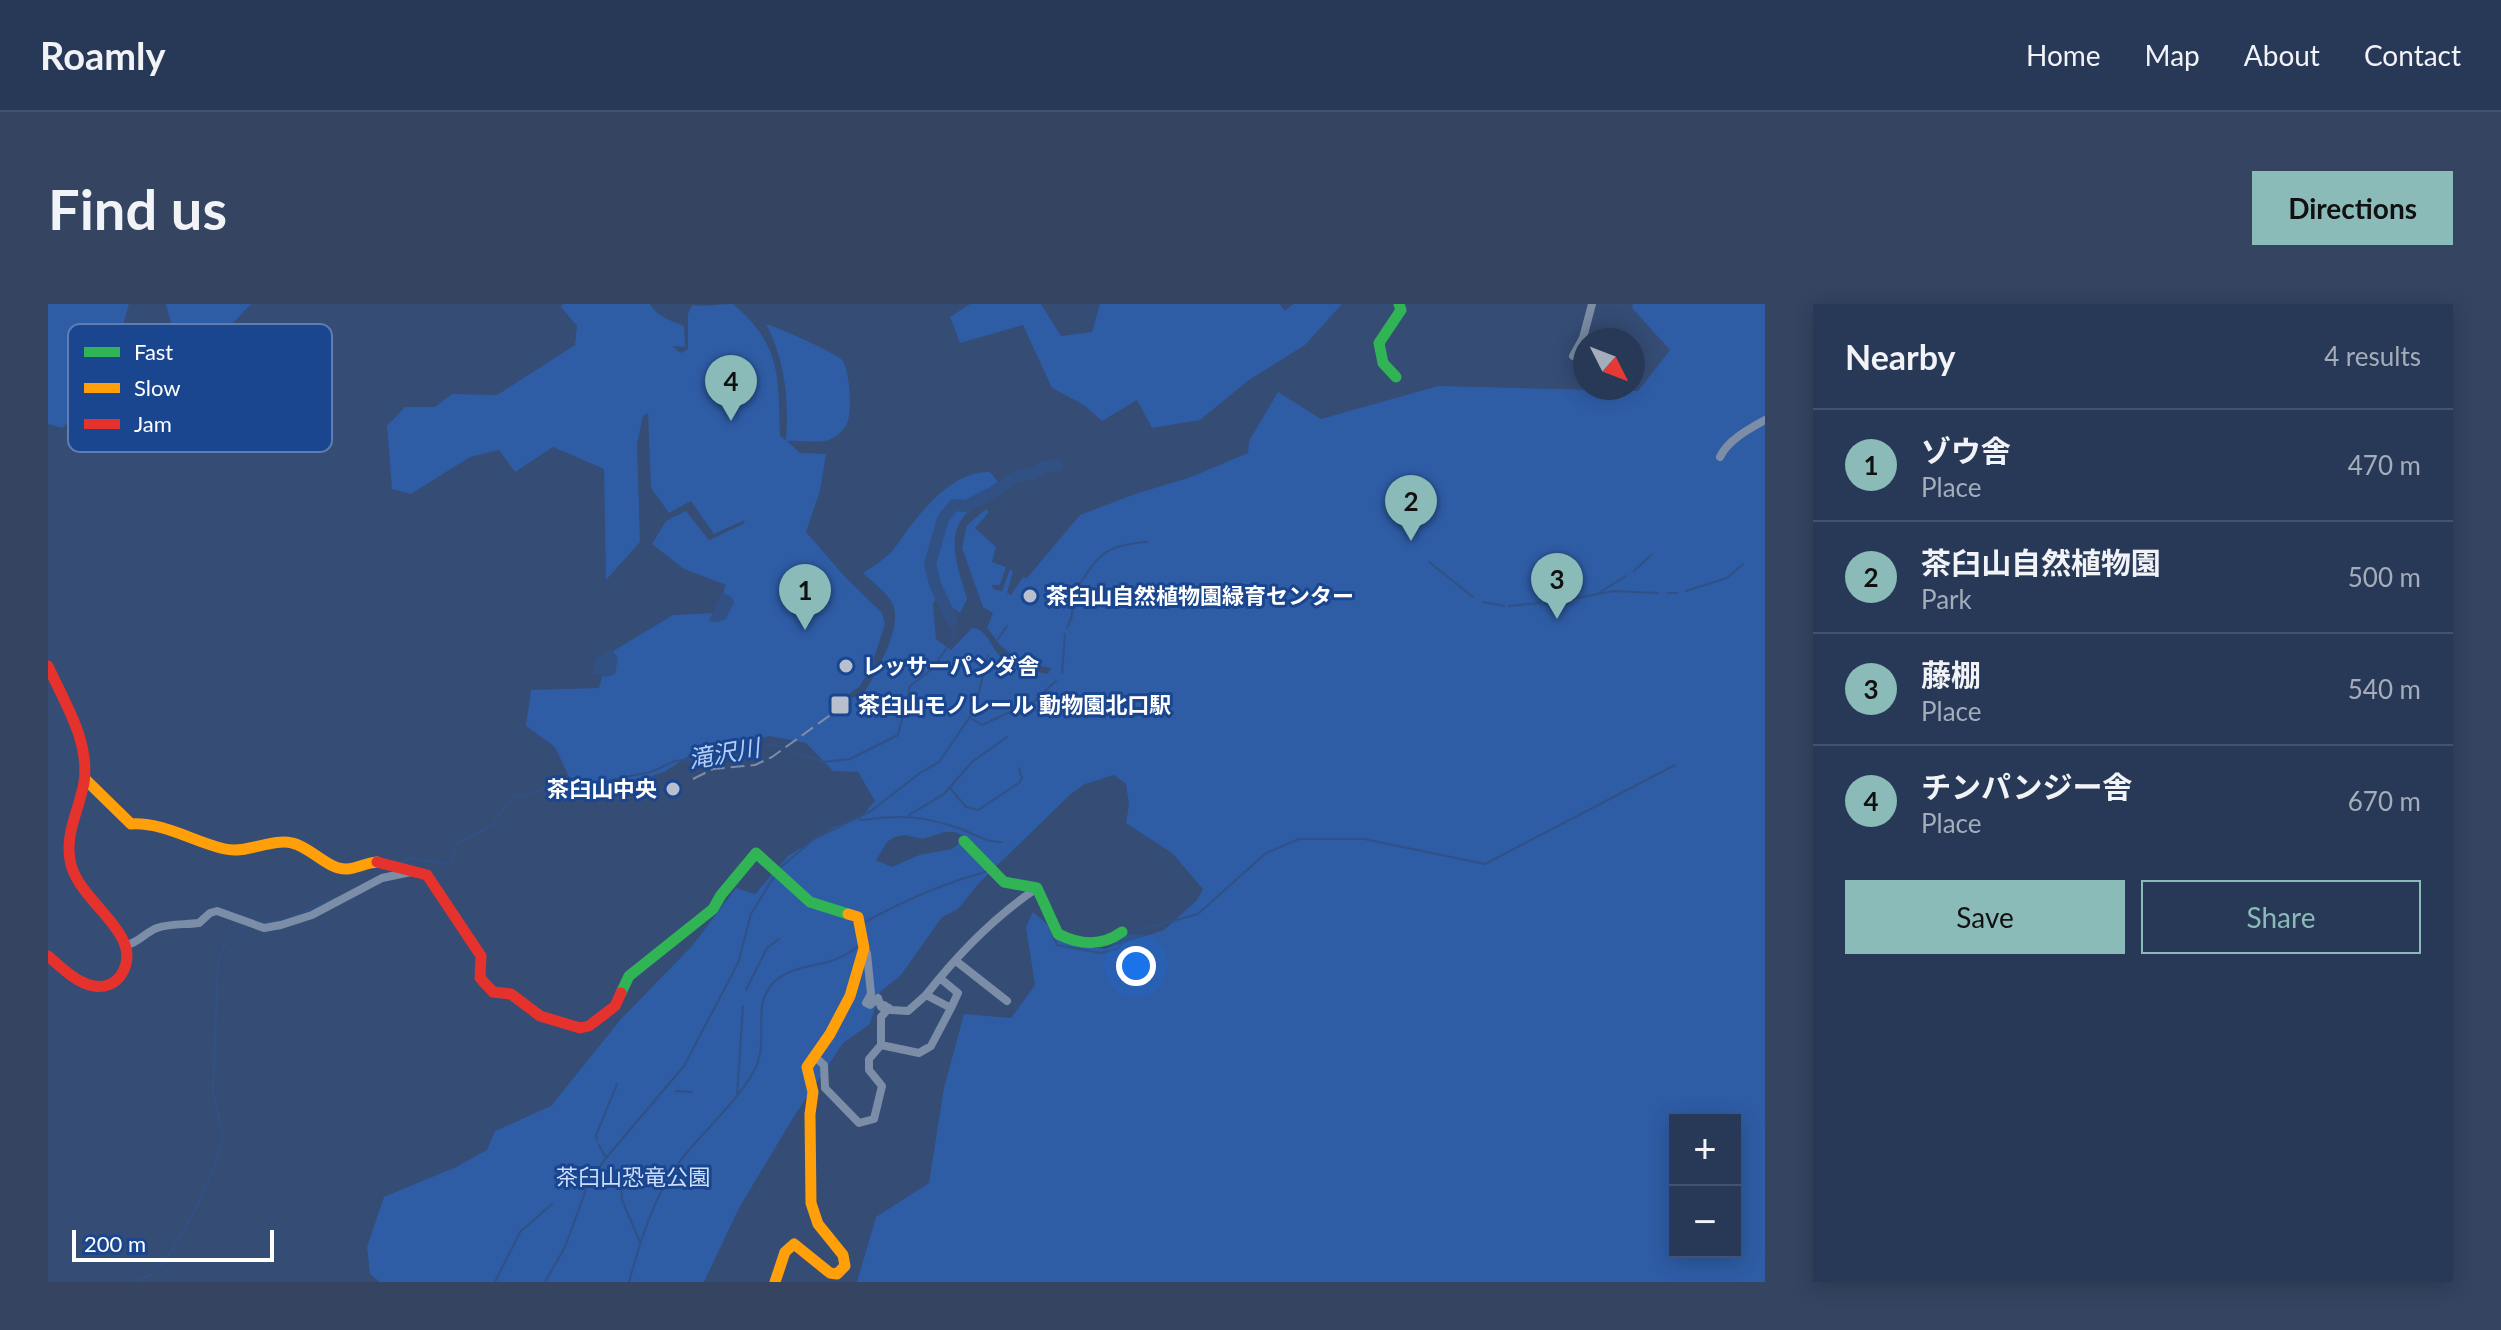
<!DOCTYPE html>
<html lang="en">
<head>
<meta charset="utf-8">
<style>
	:root { --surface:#283957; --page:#344461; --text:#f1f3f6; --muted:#a5acba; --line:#44536d; --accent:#8bbbb9 }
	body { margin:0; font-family:Lato,"Noto Sans JP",sans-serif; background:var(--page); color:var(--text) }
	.controls { position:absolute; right:24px; bottom:24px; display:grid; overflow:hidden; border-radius:0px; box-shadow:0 4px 20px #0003 }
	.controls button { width:72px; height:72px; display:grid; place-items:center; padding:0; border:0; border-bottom:2px solid var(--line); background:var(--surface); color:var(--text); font:40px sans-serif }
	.compass { position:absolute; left:1525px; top:24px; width:72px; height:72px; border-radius:50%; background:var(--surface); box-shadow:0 4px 20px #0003; rotate:132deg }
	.scale { position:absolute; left:24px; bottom:20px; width:202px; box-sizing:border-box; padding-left:8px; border:4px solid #fff; border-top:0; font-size:22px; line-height:28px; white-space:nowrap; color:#fff; -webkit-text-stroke:6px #1a458f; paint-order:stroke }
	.you { position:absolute; left:1088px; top:662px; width:28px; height:28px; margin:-20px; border:6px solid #fff; border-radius:50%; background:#1a73e8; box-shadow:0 0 0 12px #1a73e833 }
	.badge { display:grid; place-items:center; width:52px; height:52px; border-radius:50%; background:var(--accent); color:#111; font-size:26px; font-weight:700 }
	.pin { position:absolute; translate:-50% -66px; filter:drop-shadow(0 2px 4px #0008) }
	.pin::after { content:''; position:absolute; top:42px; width:28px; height:24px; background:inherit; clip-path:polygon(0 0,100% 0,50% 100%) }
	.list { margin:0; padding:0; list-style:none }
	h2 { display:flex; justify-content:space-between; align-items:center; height:104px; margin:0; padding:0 32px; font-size:34px }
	h2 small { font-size:26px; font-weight:400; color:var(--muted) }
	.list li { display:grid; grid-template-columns:52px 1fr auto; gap:24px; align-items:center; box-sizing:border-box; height:112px; padding:0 32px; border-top:2px solid var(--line) }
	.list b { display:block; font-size:30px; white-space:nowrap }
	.list p { margin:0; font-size:26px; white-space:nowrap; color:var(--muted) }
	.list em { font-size:26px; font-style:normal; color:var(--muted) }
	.actions { display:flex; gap:16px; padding:24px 32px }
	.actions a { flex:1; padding:18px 0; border:2px solid var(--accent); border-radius:0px; text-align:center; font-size:28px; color:var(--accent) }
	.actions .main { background:var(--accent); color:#111 }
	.map { position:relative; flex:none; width:1717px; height:978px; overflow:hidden; border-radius:0px }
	header { display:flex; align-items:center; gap:48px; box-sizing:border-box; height:112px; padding:0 40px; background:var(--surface); border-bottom:2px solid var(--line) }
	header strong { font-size:38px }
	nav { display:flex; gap:44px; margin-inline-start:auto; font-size:28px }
	.intro { display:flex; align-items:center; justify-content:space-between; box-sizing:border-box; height:192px; padding:0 48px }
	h1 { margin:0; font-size:56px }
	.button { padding:20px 36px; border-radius:0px; background:var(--accent); color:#111; font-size:28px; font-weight:700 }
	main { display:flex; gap:48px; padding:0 48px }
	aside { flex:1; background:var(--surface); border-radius:0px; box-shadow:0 4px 20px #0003 }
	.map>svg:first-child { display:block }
	.green { fill:#2e5ca5; fill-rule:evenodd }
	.water { fill:#315185 }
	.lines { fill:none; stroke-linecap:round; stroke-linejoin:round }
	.stream { stroke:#315185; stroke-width:2 }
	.river { stroke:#315185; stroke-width:12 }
	.street { stroke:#7c8da7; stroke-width:8 }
	.fast { stroke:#30b455; stroke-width:11 }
	.slow { stroke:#ff9f0a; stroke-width:11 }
	.jam { stroke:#e5322d; stroke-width:11 }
	.rail { stroke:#7d8da7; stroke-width:2; stroke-dasharray:14 6; stroke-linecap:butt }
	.poi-dot { fill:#b8c0ce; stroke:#1a458f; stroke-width:3 }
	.labels { text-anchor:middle; stroke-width:6; stroke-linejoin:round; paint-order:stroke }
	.poi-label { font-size:22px; font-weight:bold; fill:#fff; stroke:#1a458f; text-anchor:start }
	.park-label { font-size:22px; fill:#cddffa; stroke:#1a458f }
	.water-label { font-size:24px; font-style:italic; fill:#b3cdf5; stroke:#1a458f }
	.key { fill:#1a458f; stroke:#5f7db1; stroke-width:2 }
	.key-label { font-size:22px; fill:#fff }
</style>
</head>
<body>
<header>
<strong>Roamly</strong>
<nav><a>Home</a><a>Map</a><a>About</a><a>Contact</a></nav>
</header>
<div class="intro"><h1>Find us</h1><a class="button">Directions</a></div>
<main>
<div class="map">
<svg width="1717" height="978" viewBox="0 0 1717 978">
	<rect width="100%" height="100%" fill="#354c74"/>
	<!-- green -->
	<path class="green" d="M0,0H81L73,28L52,61L40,101L14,124L0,120Z
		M118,0H203L184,20L150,86L136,90L122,81L127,34Z
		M515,0H602C609,13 624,17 636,22L637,43L624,42L633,49L640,45V10L644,1C661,3 670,0 685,0C734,41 730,73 732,132L738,136C741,96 737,56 718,20C731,24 784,47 793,55C802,64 804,104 800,117C797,126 787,135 777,137C765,139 751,136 739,137L752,149L778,150L772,187L758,228L798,274L834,309L837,320L823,363L812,382L796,394L813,393C826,374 855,323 845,301C840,289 824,278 815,269C824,263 834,257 841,250C849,243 854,232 861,224C880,199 908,167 942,168L956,185C945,191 932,197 923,205C894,229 911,265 919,295L912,309L889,292L885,300L888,335L903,346L924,324C938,324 942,341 951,351C965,365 982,366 1000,370L1003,364L972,357L953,342L939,324L945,309L935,303L914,244L919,221L938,205L941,208L927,224L948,243L944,258L958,263L952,281H944L945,285L954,287L962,265L965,267L959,289L963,291L975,273L979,274L1032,211L1087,190L1143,173L1200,149L1201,137L1230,88L1273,115L1390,82L1590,87L1622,46L1584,4L1585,0H1717V978H809L828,913L881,879L896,784L916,710L963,714L987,681L978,623L985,608L1022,640L1057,645L1116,626L1149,596L1155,585L1124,549L1078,519L1081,501L1078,480L1066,471L1037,480L1024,489L931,579L910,605L894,613L853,671L832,688L822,720L795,739L745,814L691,904L656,978H332L322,970L319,943L336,893L408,863L439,846L447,827L503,802L573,715L644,642L688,584L707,590L740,552L786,523L812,514L827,497L810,468L785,467L758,439L722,432L700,437L661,439L616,468L564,485L521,473L507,443L478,422L483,386L551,384L560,350L625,311L668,309L678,281L636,265L604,240L618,217L638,207L661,236L695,220L697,216L666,230L643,197L621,209L603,184L600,109L595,112L589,140L592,238L558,276L556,165L505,143L467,168L451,146L422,153L363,190L344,185L339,122L357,103H387L404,90L449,91L527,41L529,22L513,3ZM897,528H907L918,533L904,545L871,551L844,563L828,556L839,538L847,533L856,531L875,535ZM1627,816H1687V948H1627Z
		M922,0H993L1013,32L1044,28L1052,0H1232L1237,7L1245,0H1294L1257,41L1201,76L1152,116L1104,124L1089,96L1054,117L1036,101L1004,84L975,21L912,39L902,13Z"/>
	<!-- water -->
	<path class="water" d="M674,288L684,293L686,299L677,316L667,318L661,317Z
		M563,345L570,354L567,370L560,373L545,370L547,355Z"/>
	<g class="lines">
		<!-- stream -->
		<path class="stream" d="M1381,258L1425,293
			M1586,267L1603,251
			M1027,287C1050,252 1055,241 1099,238
			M1638,287L1679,274L1695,260
			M1620,289H1629
			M1549,290L1578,272
			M1519,296L1565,287L1610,289
			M1435,298L1456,302
			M1497,299L1510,297
			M1461,302L1492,299
			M1019,324L1024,312L1025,293
			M950,335L959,322
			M1014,369L1017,330
			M979,400L985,398L1008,377
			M924,415L934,421L973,403
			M902,484L918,503L930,506L971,479L974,474L971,464
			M861,511L896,490L924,458L959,433
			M810,513L813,516C855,511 872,511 913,525C926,530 940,539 954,538
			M354,558L364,554L397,560L404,556L408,540L444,521L464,493L479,491L497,483L520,486L539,485L562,476L603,468L627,457L656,454L678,444L728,441L775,458L802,455L850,431L862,382L883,366L906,334V327
			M733,563L766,535L823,507L872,469L891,458L926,407L940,351
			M991,599L1009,641L1053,649L1069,645L1084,628L1150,610L1218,549L1251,535H1316L1437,560L1627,461
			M817,618C857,596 893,580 937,568
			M211,619L237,616L288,594
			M698,686L719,644L731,635
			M628,787L644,788
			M689,792L695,702
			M549,836L548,831L569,780
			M551,841L558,854
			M573,880L574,896L592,938
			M87,978L105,970L118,956L148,904L168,858L175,832L165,787L170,660L177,641L197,623
			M447,978L472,928L504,900
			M497,978L517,943L540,880L558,854L636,762L690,659L703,610L727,571
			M581,978C592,938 605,894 630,860C654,827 688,801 707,765C722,735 702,703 726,678C742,663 763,663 783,657C793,654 801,649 809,643"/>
		<!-- river -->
		<path class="river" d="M904,317L887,280L882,260L895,215L906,201L918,202L946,188L969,172L984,170L996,163L1009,161"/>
		<!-- street -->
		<path class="street" d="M1525,52L1535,34L1544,0
			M1672,153C1680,136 1701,125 1717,116
			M79,641C91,638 98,628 109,624C123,619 137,621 151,619L162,609L169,607L216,624L233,621L264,611L334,574L368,567
			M816,644L819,649L823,690L818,699L822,701L830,694L833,703L836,701L843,706L860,707L878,691
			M908,657L959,697
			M893,675L910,689L903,704
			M833,741V713L841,704
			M766,752L776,761L777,784L811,819L826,815L834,782L821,766V755L833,741L871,749L883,742L903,704L878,691C910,650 946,613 989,584"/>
		<!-- fast -->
		<path class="fast" d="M1348,73L1335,59L1331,39L1353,6L1351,0
			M916,537L956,578L989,584L1010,630C1032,641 1053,643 1074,628
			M573,689L581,672L665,605L673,591L708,549L762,598L800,610"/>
		<!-- slow -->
		<path class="slow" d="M37,475L83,520C116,518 146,538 177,545C198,550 225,534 244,539C263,543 280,566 299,565C309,564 318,559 329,558
			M727,978L737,948L746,940L782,969L789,970L797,962L795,951L770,920L763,899L762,810L765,788L759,763L782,730L802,692L816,644L810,613L800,610"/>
		<!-- jam -->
		<path class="jam" d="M0,362C16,398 42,437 36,478C32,504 17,528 22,556C28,598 100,630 73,671C67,680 56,684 46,682C28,679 13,663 0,652
			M329,558L379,571L433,652L432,674L445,688L463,690L492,712L532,724L541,722L567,702L573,689"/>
		<!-- rail -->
		<path class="rail" d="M645,475L665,465L707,461L724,453L799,399"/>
	</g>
	<!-- markers -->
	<g class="poi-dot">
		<circle cx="982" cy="292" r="8"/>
		<circle cx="798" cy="362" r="8"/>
		<rect x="782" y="391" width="20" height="20" rx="4"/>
		<circle cx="625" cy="485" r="8"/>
	</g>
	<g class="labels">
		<!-- poi labels -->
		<g class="poi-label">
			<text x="998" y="300">茶臼山自然植物園緑育センター</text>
			<text x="814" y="370">レッサーパンダ舎</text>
			<text x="810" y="409">茶臼山モノレール 動物園北口駅</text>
			<text x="609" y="493" text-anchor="end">茶臼山中央</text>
		</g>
		<!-- park labels -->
		<g class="park-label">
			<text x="585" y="881">茶臼山恐竜公園</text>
		</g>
		<!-- water labels -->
		<g class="water-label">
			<text transform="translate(676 450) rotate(-10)" y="8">滝沢川</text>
		</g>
	</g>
	<!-- legend -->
	<rect x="20" y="20" width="264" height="128" rx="12" class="key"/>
	<rect x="36" y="43" width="36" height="10" fill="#30b455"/>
	<rect x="36" y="79" width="36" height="10" fill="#ff9f0a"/>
	<rect x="36" y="115" width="36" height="10" fill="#e5322d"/>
	<g class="key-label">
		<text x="86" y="56">Fast</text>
		<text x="86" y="92">Slow</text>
		<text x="86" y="128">Jam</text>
	</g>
</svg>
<div class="controls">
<button>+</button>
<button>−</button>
</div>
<svg class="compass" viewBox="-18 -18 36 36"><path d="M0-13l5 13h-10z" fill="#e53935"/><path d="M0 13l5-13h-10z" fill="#a5acba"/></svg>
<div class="scale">200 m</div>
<div class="you"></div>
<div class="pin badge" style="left:757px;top:326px">1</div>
<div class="pin badge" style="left:1363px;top:237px">2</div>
<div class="pin badge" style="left:1509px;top:315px">3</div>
<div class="pin badge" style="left:683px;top:117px">4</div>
</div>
<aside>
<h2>Nearby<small>4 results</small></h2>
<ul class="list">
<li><span class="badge">1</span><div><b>ゾウ舎</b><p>Place</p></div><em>470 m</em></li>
<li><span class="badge">2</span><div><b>茶臼山自然植物園</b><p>Park</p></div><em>500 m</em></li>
<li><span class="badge">3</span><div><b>藤棚</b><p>Place</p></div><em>540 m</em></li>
<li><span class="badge">4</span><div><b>チンパンジー舎</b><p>Place</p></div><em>670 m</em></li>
</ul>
<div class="actions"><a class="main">Save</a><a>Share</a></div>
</aside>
</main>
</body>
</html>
